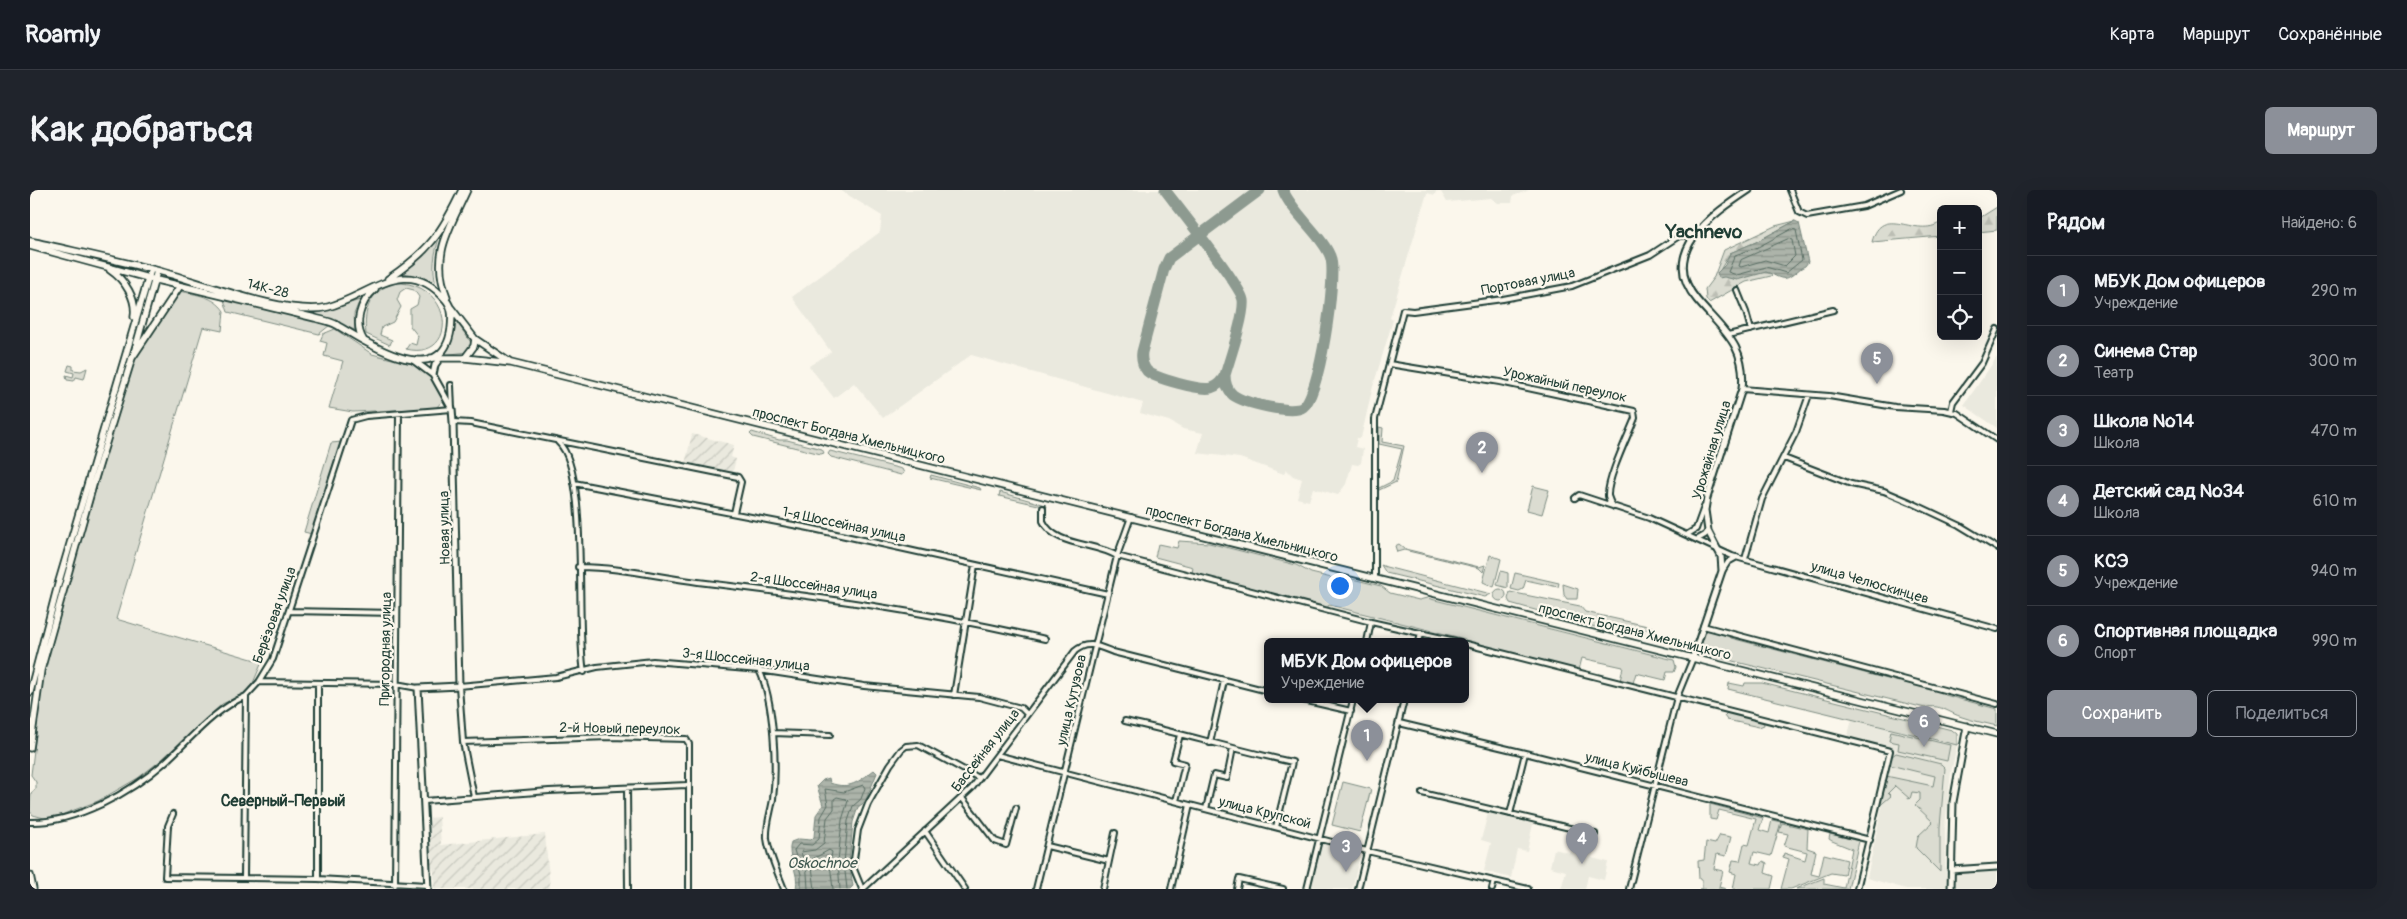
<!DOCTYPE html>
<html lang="ru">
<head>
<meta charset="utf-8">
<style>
	:root { --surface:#171b24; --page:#20242c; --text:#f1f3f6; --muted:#9ea1a6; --line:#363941; --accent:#8c9099 }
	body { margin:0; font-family:Pangolin,sans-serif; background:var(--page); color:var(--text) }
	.controls { position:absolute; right:15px; top:15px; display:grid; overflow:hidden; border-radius:8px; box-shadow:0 5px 20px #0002 }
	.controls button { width:45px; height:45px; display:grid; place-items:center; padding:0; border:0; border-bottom:1px solid var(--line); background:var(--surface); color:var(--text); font:25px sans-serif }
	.you { position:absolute; left:1309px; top:395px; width:18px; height:18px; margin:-12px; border:4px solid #fff; border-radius:50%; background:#1a73e8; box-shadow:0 0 0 8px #1a73e833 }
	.badge { display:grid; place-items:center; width:32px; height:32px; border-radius:50%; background:var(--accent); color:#fff; font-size:16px; font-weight:700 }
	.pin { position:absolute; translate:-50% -41px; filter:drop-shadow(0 1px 2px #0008) }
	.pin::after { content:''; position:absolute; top:26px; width:18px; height:15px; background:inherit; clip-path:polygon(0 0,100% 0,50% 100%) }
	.popup { position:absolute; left:1234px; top:448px; width:205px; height:65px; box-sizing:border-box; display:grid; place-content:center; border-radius:8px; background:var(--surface); filter:drop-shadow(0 1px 4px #0005); font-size:16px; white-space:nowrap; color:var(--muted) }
	.popup b { font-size:19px; color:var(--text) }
	.popup::after { content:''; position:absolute; left:50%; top:100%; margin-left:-10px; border:10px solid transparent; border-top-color:var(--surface) }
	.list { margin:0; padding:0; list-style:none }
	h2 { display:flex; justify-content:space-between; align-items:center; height:65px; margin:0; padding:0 20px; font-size:21px }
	h2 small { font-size:16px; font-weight:400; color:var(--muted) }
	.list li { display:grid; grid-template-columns:32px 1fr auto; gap:15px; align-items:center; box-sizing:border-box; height:70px; padding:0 20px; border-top:1px solid var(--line) }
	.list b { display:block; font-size:19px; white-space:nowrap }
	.list p { margin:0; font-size:16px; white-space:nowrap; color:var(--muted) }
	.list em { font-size:16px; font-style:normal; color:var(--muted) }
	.actions { display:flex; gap:10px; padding:15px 20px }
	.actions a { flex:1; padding:11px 0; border:1px solid var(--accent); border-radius:8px; text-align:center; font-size:18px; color:var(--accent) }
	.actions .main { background:var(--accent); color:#fff }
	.icon { flex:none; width:28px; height:28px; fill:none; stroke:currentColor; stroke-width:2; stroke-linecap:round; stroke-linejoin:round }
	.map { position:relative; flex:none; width:1967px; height:699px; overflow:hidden; border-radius:8px }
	header { display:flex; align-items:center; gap:30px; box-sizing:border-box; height:70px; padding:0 25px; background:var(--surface); border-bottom:1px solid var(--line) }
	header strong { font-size:24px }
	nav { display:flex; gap:28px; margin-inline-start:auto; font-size:18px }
	.intro { display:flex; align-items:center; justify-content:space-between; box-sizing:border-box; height:120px; padding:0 30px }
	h1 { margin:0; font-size:35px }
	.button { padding:12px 22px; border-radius:8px; background:var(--accent); color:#fff; font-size:18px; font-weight:700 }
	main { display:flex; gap:30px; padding:0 30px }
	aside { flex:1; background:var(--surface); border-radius:8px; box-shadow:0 5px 20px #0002 }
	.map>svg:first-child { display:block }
	.built { fill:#eae9de }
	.industrial { fill:url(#industrial-furrows) }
	.green { fill:#dbdcd1; stroke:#7d8c82 }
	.forest { fill:url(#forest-firs); stroke:#7d8c82 }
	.water { fill:url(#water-rules); stroke:#74847b }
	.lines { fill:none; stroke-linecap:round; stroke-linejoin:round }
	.shore { stroke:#586d63; stroke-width:1 }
	.taxiway { stroke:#8d9a90; stroke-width:11 }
	.street-casing { stroke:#1f3d34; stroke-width:8 }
	.secondary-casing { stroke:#1f3d34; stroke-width:9 }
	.primary-casing { stroke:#1f3d34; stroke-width:9 }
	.street { stroke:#fbf7ec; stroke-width:4 }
	.secondary { stroke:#fbf7ec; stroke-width:5 }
	.primary { stroke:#fbf7ec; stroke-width:5.5 }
	.labels { text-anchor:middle; stroke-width:4.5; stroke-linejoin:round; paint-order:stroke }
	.street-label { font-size:14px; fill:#1f3d34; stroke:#fbf7ec }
	.water-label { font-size:15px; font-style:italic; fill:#425b52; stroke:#fbf7ec }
	.quarter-label { font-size:16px; font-weight:bold; fill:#1f3d34; stroke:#fbf7ec }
	.district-label { font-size:19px; font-weight:bold; fill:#1f3d34; stroke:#fbf7ec }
</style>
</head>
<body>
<header>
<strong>Roamly</strong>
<nav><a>Карта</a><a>Маршрут</a><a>Сохранённые</a></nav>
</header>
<div class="intro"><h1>Как добраться</h1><a class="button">Маршрут</a></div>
<main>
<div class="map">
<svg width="1967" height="699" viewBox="0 0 1967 699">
	<defs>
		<pattern id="industrial-furrows" width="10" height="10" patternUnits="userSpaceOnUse" patternTransform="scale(1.25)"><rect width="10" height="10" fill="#eae9de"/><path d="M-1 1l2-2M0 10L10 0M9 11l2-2" fill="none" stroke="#c8c9bf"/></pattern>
		<pattern id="forest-firs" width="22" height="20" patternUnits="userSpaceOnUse" patternTransform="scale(1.25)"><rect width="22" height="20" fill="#dbdcd1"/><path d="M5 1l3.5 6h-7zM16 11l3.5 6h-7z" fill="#bcbeb4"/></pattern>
		<pattern id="water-rules" width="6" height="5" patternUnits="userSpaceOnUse" patternTransform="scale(1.25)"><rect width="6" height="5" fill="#adb4aa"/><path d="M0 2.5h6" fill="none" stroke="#8c948b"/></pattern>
	</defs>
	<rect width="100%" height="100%" fill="#fbf7ec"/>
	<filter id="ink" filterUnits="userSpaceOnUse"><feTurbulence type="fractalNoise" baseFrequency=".02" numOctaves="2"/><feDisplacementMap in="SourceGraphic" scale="10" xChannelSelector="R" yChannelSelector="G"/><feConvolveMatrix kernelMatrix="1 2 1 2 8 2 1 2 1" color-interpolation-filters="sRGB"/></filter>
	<g filter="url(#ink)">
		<!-- built -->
		<path class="built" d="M810,0H1499L1483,6L1482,13H1468L1461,8L1417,12L1411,2L1406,1L1405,5L1397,3L1360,128L1363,130L1342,200L1331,248H1327L1325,257L1333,259L1331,273L1328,275L1322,274L1316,294L1308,305L1283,298L1279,311L1267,308L1272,289L1263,286L1256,279L1254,284L1210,268L1167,263L1173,243L1153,239L1139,231L1110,223L1113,213L941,165L853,228L824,193L804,208L779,176L801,162L762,107L850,42L852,26Z
			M1967,167V238L1934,215Z
			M1822,530L1927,555L1921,582L1915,638L1916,699H1876L1837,688L1864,559L1817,548Z
			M1458,623L1503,634L1497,661L1487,659L1481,688L1454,681L1461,653L1451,650Z
			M1544,644L1567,649L1562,668L1578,672L1574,690L1558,686L1555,699H1531L1536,681L1520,677L1524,659L1540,663Z
			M1288,650L1331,661L1322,699H1276Z
			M1967,680V699H1925L1924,683Z"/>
		<!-- industrial -->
		<path class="industrial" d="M662,244L704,255L701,267L706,269L702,285L655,274Z
			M409,627L411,655L515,644L520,699H404V682L399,670L400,628Z"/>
		<!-- green -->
		<path class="green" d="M409,48C404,65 402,78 406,95L391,86L371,83L383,74Z
			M364,93C425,90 430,172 376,159L380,153L386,155L388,146L380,136V119L387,115L389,107L384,100L376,98L370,102L367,110L371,117L363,132L352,137L350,145L362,150L360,155L336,144C333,120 340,101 364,93Z
			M150,101C167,105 184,106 194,121L192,141L173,137L86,429L232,472L223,493L214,504L192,514L130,571L108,588L68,611L31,625L14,628L3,625L0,621L1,603L6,599V592L1,585L14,476L105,166Z
			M196,108L300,135L289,144L198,122L194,110Z
			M330,110L324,124L325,140L284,124Z
			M424,128L442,154L438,162L412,165L422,148Z
			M305,139L342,164L386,175L400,185L413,210L406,218L323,222L299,218L313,171L294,166L297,153L290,151L293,144Z
			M39,175L43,176V180L51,181L57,178L54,189L46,187L44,191L37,190L36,185L43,187L44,183L37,181Z
			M1349,237L1353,238L1352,252L1374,256L1366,292L1347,301V299L1363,291L1372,259L1349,254Z
			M722,242L749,250H757L792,259L794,263L791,264L723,247L720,244Z
			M312,252L282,344L274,342L301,253Z
			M800,261L872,279L874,283L871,285L801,267L798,264Z
			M901,285L950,298L951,300L900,288Z
			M1503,296L1519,300L1512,324L1497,320Z
			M970,302L1016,315L1017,317L969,306Z
			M1149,351L1179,353L1266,375L1281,383L1314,391L1322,389L1351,396L1360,403L1389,410L1397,408L1644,470L1646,477L1644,482H1637L1635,490L1606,483L1603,493L1590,491L1593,477L1552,468L1549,480L1436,453L1435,449L1299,415L1297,418L1162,384L1163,377L1125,367L1128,354L1147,358Z
			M1369,354L1375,359L1449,377L1455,375L1453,382L1449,378L1374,360L1367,362L1365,356Z
			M1460,365L1471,369L1464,397L1453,392Z
			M1351,375L1356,377L1461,404L1455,407L1356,383Z
			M1471,381L1478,383V398L1467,395Z
			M1485,383L1529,393L1528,397L1496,390L1493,399L1489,401L1481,399Z
			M1533,394L1548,399L1547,409H1537L1534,405Z
			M1464 405a6 6 0 1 1 12 0a6 6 0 1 1-12 0Z
			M1480,402L1550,416L1555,422L1622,437L1614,440V444L1583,438L1573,439L1480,413L1478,409Z
			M1679,439L1699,444L1701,448L1869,492L1871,489L1915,501V505L1967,519V536C1955,533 1943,531 1932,527C1919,523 1909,513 1895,518L1678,465C1667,459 1671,445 1679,439Z
			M1699,493L1714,496L1715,493H1732L1922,540L1927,544V555L1698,499Z
			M1698,522L1733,530L1734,535L1729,537L1697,530L1694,526Z
			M1861,541L1920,555L1917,571L1868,560L1869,553L1859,551Z
			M1866,563L1911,574L1915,578L1910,637V682L1886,658L1888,646L1903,632L1885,615L1890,610V603L1882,602L1880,609L1865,596L1858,603L1861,606L1847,618L1856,586L1903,596L1905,586L1860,575L1861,567Z
			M1313,592L1341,599L1330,642L1302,635Z
			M1680,614L1733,628L1729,640L1739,643L1742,630L1751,632L1741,666L1724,662L1721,673L1731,675L1733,671L1737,673L1735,683L1744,686L1741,699H1703L1706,684L1700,682L1703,670L1710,671L1714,654L1719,655L1726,629L1689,620L1686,630L1680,629Z
			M1752,633L1778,639L1777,658L1786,661L1781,684L1789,686L1794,664L1817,670L1814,685L1801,683L1761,699H1751L1759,669L1753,667L1754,663L1775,670L1777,662L1754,656L1758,644L1749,642Z
			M1800,644L1829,651L1818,699H1766L1794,688V694L1814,698L1822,659L1802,651L1799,649Z
			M1690,645L1701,647L1696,666L1687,664L1684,679L1693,681L1689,697L1696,699H1669H1672V689H1669L1668,671L1674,670L1676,652L1685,654Z"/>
		<!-- forest -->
		<path class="forest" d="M1967,17V40L1948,42V29Z
			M1765,31L1726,52L1700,63L1689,82C1710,99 1723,77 1743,84L1741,86L1716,92L1679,113L1676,109L1675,99L1684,87L1694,60L1745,36Z
			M1911,32V46L1842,52C1852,12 1886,50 1911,32Z"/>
		<!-- water -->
		<path class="water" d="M1765,31L1769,33L1778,72L1775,76C1767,79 1760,91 1751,88C1746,87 1741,83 1736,82L1707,90L1694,87L1689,88L1687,83L1695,75L1700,63L1726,52Z
			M844,580L847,583L835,612L828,617L823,632L819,673L823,696L820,699H766C770,682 756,668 761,652L769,649L781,650L784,647L786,625L793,615L787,596L793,590L799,588L800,593C820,600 828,592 844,580Z"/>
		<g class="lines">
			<!-- shore -->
			<path class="shore" d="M1762,39L1766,40L1772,70L1756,83L1736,77L1707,85L1698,82L1705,65L1728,57Z
				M1758,49L1762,50L1765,66L1755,76L1735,70L1711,77L1709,76L1711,70Z
				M771,699V684L764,660L769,654L782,655L789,649L791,627L798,615L795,599L814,602L833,595L835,598L831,609L823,616L818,631L814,673L817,699
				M778,699L777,683L771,662L785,660L794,653L797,628L804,619V609L807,607L816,609L818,611L812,630L808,672L810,699
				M785,699L781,670L799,660L802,662L800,674L803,699"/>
			<!-- taxiway -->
			<path class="taxiway" d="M1135,0C1148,17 1211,96 1213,110C1215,125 1200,168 1195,185C1192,191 1188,196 1181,198C1171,201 1124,188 1117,181C1112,175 1111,169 1112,162L1134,79L1139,68L1230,0
				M1195,185C1195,193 1197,200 1203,205C1214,213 1263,225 1273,217C1290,205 1306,91 1301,69C1296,49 1261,22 1253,0"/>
			<defs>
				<path id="street" d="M1760,0L1769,22L1777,26L1834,16L1871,0
					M1707,100L1716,122L1721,140
					M1698,145L1803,120
					M1359,174L1470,192L1604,221L1605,228C1598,246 1577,289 1578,306C1579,310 1581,314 1584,317
					M1712,199L1799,206L1865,217L1914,220L1927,223L1967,250
					M1921,221L1923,212L1952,173L1967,139
					M423,232L441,233L708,287L711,292L704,323
					M528,252C560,280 545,434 554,482
					M1754,268L1821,294L1854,301L1880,312L1929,335L1967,358
					M544,293L779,338L1078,404
					M1545,308L1549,305L1619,328L1702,366L1967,439
					M1013,318V331C1025,357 1065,352 1087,366L1341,432L1430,452
					M1658,344L1666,339L1674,317
					M1668,349L1675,345L1678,341
					M1715,369L1732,309L1766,242L1779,205
					M548,377C589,377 628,387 668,392C785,406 900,422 1015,449
					M1693,380L1698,372L1707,367
					M1345,389V229L1373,120L1383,121L1473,109L1542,96L1620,65L1649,46L1663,45
					M259,421L367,423
					M1673,436L1967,514
					M1337,452L1341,432
					M1389,452L1391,443
					M1436,454L1860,561L1827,699
					M729,480C744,509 747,577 743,609C741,622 736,635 737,648C739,665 748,683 754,699
					M229,492L366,494L388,498
					M288,493V689
					M924,505L945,375
					M1273,510L1321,521
					M1095,531C1151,543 1206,560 1262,572L1246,637
					M1369,533L1495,563L1840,650
					M743,543L800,545
					M433,552L579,547L656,549L659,554V699
					M1180,553L1194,491
					M967,565L1337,661L1498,699
					M597,598L598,699
					M1392,603L1565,644
					M444,607L433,552L429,496L526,487L567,477L623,471L729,480L834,496L949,507L991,518L997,524
					M932,608L965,651L976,655L986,618
					M395,611L519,601L657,595
					M1146,611L1155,574L1143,571L1150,545
					M1176,619L1184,585L1197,588L1203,558
					M143,624L138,636L135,687L288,689L397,695
					M1480,624L1495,563
					M0,632C46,633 100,603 134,573C161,549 182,521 216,506
					M895,641L935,699
					M1017,656L1079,671
					M214,688L216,506L229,492L243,469L321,230L336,226L422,219L421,195
					M365,695L369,223
					M832,699L823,677L828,640L838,614L860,575L871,560L876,556L888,555L949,588
					M833,699L942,598L1045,461C1058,450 1068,456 1083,462L1238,501
					M1006,699L1087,366L1101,327
					M1073,699L1085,643
					M1141,699L1160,615
					M1207,699L1209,689L1253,699
					M1277,699L1323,510
					M1328,699L1374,510
					M1462,699L1464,691
					M1599,699L1647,507L1663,468"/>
				<path id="secondary" d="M383,170L403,185L422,219L423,232L429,496L388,498L398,699
					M403,185L405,175L410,168
					M1663,467L1692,381L1691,366L1678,341L1675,320L1677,308L1712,199C1717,155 1692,140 1667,110C1627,62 1683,24 1719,0
					M1921,680L1967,677
					M1921,699L1923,612L1937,536"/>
				<path id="primary" d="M0,51C43,61 86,70 129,81C170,92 260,127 298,117C342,105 376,63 416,110C423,118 422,129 421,139C412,203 335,152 307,135C300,131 292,130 285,128L118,88L0,56
					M80,80C95,90 107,109 104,127
					M358,89C398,62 412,43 432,0
					M417,107C400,64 420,38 437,0
					M421,118L445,149L479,172
					M334,151C323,134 330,112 345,99
					M104,163L127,81
					M401,168H435L481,173L1967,544
					M435,168L444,156L445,149
					M0,502L29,391L121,79
					M0,558L11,480L63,295L102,168L150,96
					M0,685L3,699"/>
			</defs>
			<!-- street casing -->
			<use href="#street" class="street-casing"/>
			<!-- secondary casing -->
			<use href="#secondary" class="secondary-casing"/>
			<!-- primary casing -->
			<use href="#primary" class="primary-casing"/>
			<!-- street -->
			<use href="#street" class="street"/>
			<!-- secondary -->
			<use href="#secondary" class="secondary"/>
			<!-- primary -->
			<use href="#primary" class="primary"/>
		</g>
	</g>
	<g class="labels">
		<!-- street labels -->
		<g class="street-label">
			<text transform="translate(1498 91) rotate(-11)" y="5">Портовая улица</text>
			<text transform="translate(238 98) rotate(14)" y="5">14К-28</text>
			<text transform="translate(1535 194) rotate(12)" y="5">Урожайный переулок</text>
			<text transform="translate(819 245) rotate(14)" y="5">проспект Богдана Хмельницкого</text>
			<text transform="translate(1681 260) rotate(-73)" y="5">Урожайная улица</text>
			<text transform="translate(814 334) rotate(12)" y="5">1-я Шоссейная улица</text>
			<text transform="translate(414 338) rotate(-91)" y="5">Новая улица</text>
			<text transform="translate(1212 343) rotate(14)" y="5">проспект Богдана Хмельницкого</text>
			<text transform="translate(1840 392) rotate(16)" y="5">улица Челюскинцев</text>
			<text transform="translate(784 395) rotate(8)" y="5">2-я Шоссейная улица</text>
			<text transform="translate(244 425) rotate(-70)" y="5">Берёзовая улица</text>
			<text transform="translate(1605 441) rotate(14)" y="5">проспект Богдана Хмельницкого</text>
			<text transform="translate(355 459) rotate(-89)" y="5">Пригородная улица</text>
			<text transform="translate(716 469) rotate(6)" y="5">3-я Шоссейная улица</text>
			<text transform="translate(1041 510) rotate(-77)" y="5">улица Кутузова</text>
			<text transform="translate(590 538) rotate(1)" y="5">2-й Новый переулок</text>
			<text transform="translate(955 560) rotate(-52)" y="5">Бассейная улица</text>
			<text transform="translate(1607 579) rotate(14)" y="5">улица Куйбышева</text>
			<text transform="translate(1235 622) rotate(14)" y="5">улица Крупской</text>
		</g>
		<!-- water labels -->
		<g class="water-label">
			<text x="792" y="678">Oskochnoe</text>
		</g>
		<!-- quarter labels -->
		<g class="quarter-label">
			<text x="253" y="616">Северный-Первый</text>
		</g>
		<!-- district labels -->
		<g class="district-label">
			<text x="1674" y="48">Yachnevo</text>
		</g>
	</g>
</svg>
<div class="controls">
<button>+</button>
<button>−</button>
<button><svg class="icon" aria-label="locate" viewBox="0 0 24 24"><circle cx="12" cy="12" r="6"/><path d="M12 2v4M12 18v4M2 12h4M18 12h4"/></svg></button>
</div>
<div class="you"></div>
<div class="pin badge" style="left:1337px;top:571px">1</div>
<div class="popup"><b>МБУК Дом офицеров</b>Учреждение</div>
<div class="pin badge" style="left:1452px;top:283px">2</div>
<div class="pin badge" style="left:1316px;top:682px">3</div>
<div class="pin badge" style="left:1552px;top:674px">4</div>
<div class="pin badge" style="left:1847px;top:194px">5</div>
<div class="pin badge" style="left:1894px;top:557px">6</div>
</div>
<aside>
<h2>Рядом<small>Найдено: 6</small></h2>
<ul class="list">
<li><span class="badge">1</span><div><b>МБУК Дом офицеров</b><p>Учреждение</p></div><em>290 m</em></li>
<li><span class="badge">2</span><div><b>Синема Стар</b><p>Театр</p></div><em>300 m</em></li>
<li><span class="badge">3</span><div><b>Школа №14</b><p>Школа</p></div><em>470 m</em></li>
<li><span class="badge">4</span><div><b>Детский сад №34</b><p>Школа</p></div><em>610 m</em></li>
<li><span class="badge">5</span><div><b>КСЭ</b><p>Учреждение</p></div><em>940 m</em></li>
<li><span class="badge">6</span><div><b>Спортивная площадка</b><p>Спорт</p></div><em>990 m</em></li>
</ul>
<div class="actions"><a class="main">Сохранить</a><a>Поделиться</a></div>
</aside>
</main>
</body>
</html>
